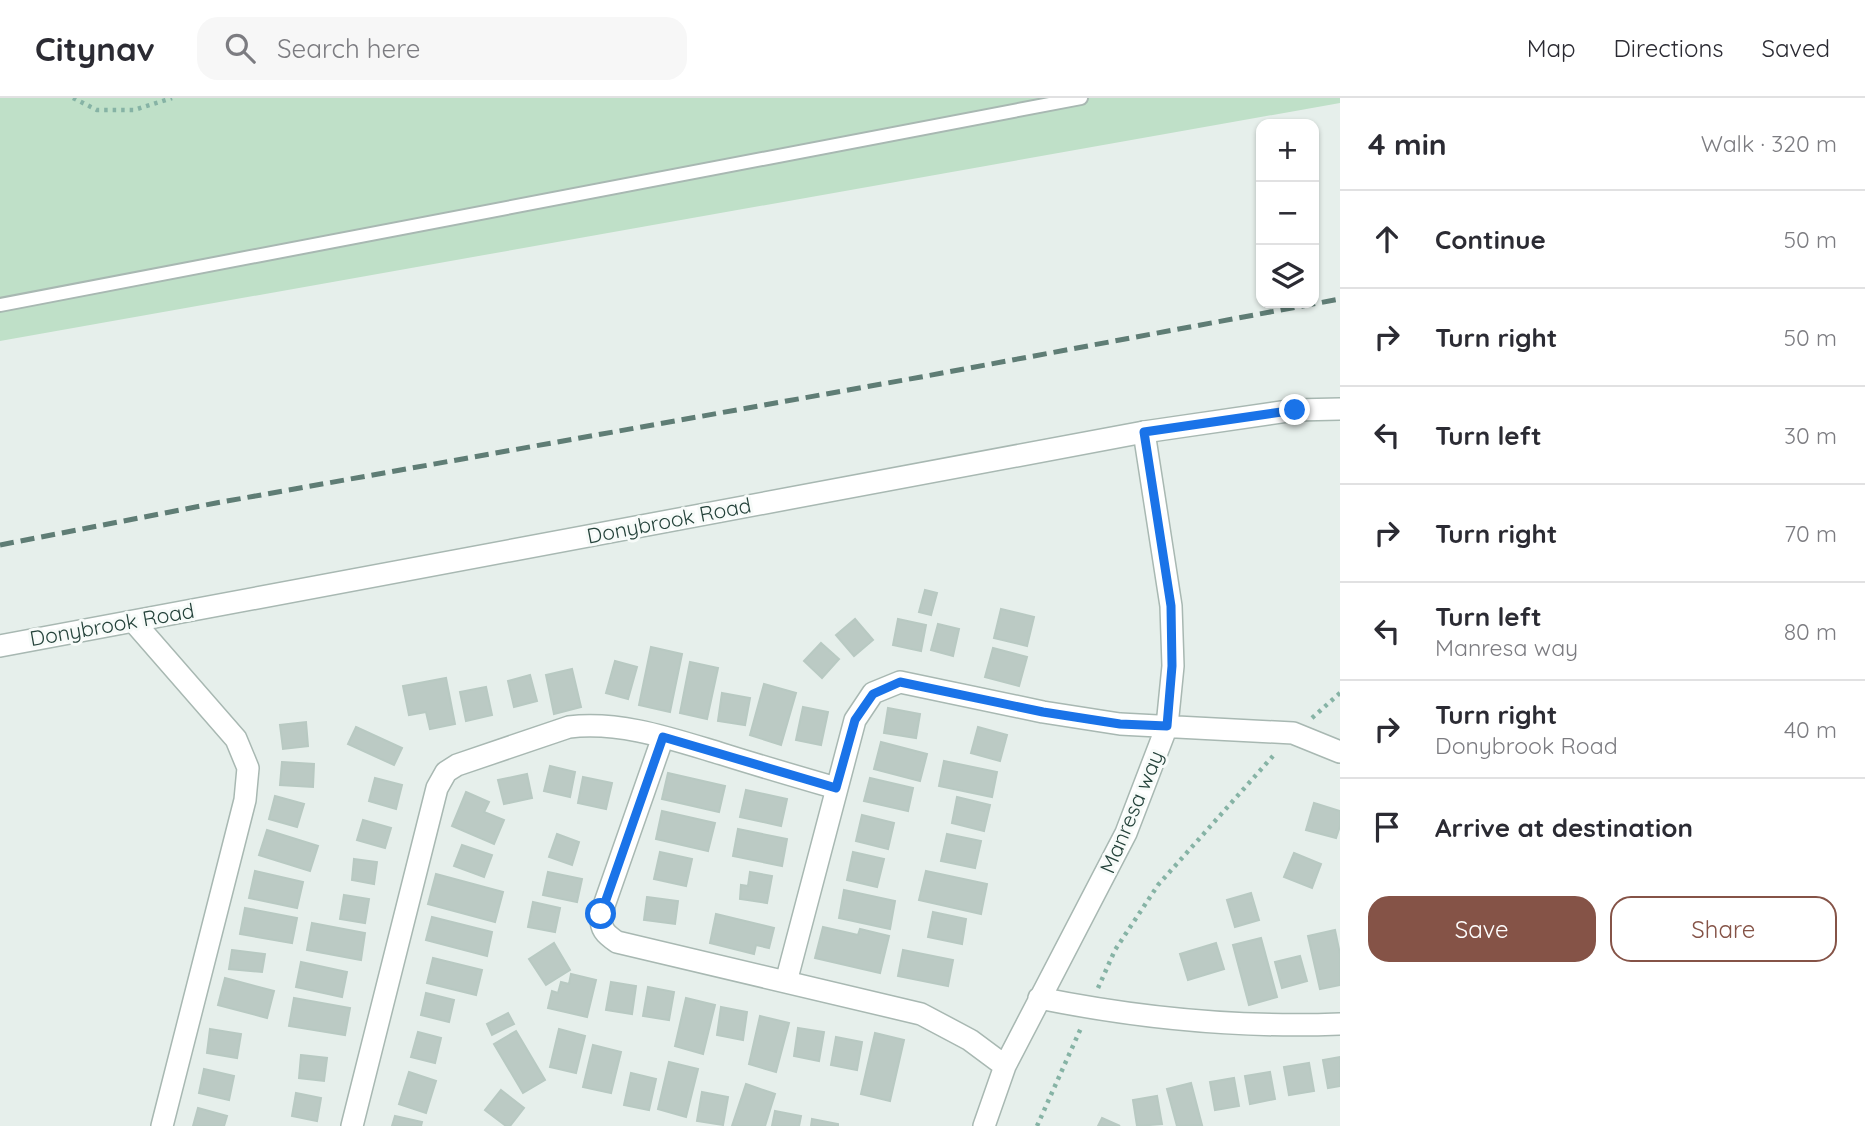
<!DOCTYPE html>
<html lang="en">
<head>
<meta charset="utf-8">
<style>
	:root { --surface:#fff; --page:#f7f7f7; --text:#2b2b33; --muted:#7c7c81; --line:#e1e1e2; --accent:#855347 }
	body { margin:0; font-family:Quicksand,sans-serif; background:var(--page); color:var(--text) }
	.controls { position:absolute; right:21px; top:21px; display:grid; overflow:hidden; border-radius:14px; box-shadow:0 2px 5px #0004 }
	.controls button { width:63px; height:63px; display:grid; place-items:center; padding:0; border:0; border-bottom:2px solid var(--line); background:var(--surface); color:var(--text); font:35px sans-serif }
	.stop { position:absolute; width:21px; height:21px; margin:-16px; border:5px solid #1a73e8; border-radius:50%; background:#fff }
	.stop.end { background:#1a73e8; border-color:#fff; box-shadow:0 2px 7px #0008 }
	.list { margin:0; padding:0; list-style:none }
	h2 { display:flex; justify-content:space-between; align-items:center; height:91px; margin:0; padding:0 28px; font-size:30px }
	h2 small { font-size:23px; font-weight:400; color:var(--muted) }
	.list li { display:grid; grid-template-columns:46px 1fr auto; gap:21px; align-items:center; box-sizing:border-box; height:98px; padding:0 28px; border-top:2px solid var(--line) }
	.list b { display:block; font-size:26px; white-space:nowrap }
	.list p { margin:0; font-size:23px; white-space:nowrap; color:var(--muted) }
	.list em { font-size:23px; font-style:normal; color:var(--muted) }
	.actions { display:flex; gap:14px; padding:21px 28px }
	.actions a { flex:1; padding:16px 0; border:2px solid var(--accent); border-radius:21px; text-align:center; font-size:24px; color:var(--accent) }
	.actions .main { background:var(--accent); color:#fff }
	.icon { flex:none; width:38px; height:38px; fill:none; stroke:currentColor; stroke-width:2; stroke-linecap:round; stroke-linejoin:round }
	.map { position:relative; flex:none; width:1340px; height:1028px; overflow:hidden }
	header { display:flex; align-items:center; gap:42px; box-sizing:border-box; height:98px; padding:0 35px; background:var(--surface); border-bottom:2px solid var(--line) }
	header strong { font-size:33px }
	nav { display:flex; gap:38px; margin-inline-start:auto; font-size:24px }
	.search { width:490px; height:63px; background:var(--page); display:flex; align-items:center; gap:18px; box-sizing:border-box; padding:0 24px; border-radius:21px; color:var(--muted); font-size:26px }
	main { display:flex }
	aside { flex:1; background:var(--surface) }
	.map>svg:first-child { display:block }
	.park { fill:#bfe0c8 }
	.building { fill:#bbcac4; stroke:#b8c9c2; stroke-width:2 }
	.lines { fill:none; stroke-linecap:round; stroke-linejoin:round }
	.service-casing { stroke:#a8b8b2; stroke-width:16 }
	.minor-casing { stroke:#a8b8b2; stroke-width:24 }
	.tertiary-casing { stroke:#a8b8b2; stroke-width:24 }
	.path { stroke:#86b3a5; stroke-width:4.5; stroke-dasharray:3.5 5; stroke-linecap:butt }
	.service { stroke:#fff; stroke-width:12 }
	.minor { stroke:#fff; stroke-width:21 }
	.tertiary { stroke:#fff; stroke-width:21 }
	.rail { stroke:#5f7d75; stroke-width:5; stroke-dasharray:14 7; stroke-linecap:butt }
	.route { stroke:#1a73e8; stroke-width:9 }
	.labels { text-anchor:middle; stroke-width:6; stroke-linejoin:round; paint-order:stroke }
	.street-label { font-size:21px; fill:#24423a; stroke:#f7fbf9 }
</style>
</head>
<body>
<header>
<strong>Citynav</strong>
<div class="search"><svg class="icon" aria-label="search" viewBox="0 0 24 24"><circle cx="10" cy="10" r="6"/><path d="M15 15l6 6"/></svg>Search here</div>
<nav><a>Map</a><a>Directions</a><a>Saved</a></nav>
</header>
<main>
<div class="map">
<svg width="1340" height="1028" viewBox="0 0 1340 1028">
	<rect width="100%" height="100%" fill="#e6efeb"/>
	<!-- park -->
	<path class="park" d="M0,0H1340V5L0,243Z"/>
	<!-- building -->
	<path class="building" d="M925,492L937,495L931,517L919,514Z
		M1001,511L1034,519L1027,548L994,540Z
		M855,521L873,542L854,558L836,537Z
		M898,521L926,527L921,553L893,547Z
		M938,526L959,531L953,558L931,552Z
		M821,545L839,561L822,580L804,563Z
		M651,549L682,556L670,614L639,607Z
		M993,550L1027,559L1019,588L985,579Z
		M615,563L637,569L628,601L606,595Z
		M690,564L718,570L707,621L680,615Z
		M572,571L581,609L554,616L546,577Z
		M530,577L537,603L514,609L508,583Z
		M446,580L455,626L430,631L426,614L409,617L403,588Z
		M764,586L796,595L781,647L750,637Z
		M486,589L492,617L466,623L460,594Z
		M722,595L750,600L745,627L718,623Z
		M803,609L828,614L821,647L796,642Z
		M888,610L920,616L916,640L884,635Z
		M306,624L308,648L283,651L280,627Z
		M356,629L402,650L394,667L348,646Z
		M978,629L1007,637L1000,663L971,655Z
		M881,644L927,656L920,683L874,671Z
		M944,663L997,674L992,699L939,688Z
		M282,664L314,666L313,689L280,687Z
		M550,668L575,674L570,699L544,693Z
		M668,675L725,688L719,714L662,701Z
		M527,676L532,700L504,706L498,682Z
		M583,679L612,685L606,711L578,705Z
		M375,680L402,687L396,711L369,703Z
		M870,680L913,690L908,713L864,703Z
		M746,692L787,701L781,728L740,719Z
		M466,694L489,704L484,714L504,722L494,746L452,728Z
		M275,698L304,706L297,729L269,721Z
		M957,699L990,707L984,733L952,725Z
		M1314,705L1340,713V728L1336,740L1306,732Z
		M662,713L715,725L708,753L656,741Z
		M862,717L894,725L888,751L856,743Z
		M363,722L391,730L385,750L357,742Z
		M738,731L787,741L782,768L733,758Z
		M267,732L318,748L310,773L259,757Z
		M557,736L579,744L572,767L549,759Z
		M947,736L981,743L975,770L941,763Z
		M462,747L492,757L484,779L454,768Z
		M660,754L692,761L686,788L654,781Z
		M853,754L884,761L877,789L847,782Z
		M1294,755L1321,766L1312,790L1284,779Z
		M354,761L377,764L374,786L352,782Z
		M255,773L303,784L297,810L249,800Z
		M926,773L987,786L981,816L919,802Z
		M548,774L582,781L577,804L543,797Z
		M750,774L772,778L767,805L740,801L741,787L748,788Z
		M436,776L503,794L495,824L428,806Z
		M844,792L895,803L890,831L839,820Z
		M1251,795L1259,822L1235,829L1227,802Z
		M344,797L369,801L365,825L340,821Z
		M647,799L678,803L675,826L644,822Z
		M533,804L560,810L555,834L528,829Z
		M245,810L297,820L292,845L240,836Z
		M933,814L966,821L962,846L928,839Z
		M716,816L774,830L769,850L756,847L754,856L710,845Z
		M432,819L492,834L487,858L426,842Z
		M312,825L365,835L361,862L307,852Z
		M823,829L858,837L860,831L889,838L880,875L815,860Z
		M1335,832L1340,856V887L1320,891L1308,838Z
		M1261,840L1277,899L1249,907L1233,847Z
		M554,845L570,872L546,887L529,861Z
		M1216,845L1224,871L1188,882L1180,856Z
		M232,852L265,856L262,874L229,871Z
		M903,852L953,862L948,888L898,878Z
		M1300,858L1307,883L1282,890L1275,864Z
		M433,860L482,872L476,897L427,885Z
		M301,864L347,874L342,899L296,889Z
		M571,876L596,882L587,919L548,910L552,893L558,895L561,884L569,886Z
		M225,880L274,893L267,920L218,907Z
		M611,884L636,888L632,916L606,912Z
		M648,889L674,894L669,922L643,918Z
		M426,895L454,902L449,924L421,917Z
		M294,900L350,910L345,937L289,928Z
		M686,900L715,907L703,956L675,948Z
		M721,909L747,914L743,942L717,937Z
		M508,915L514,926L492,937L487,926Z
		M760,918L789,925L776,974L749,966Z
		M798,930L824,934L819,963L794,958Z
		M210,931L241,936L237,960L207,955Z
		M559,931L585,938L576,975L550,969Z
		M516,933L545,982L523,995L494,946Z
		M418,934L441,940L435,965L411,959Z
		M875,935L904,942L890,1003L861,996Z
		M836,939L862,944L857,972L831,967Z
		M593,947L621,954L611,995L583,989Z
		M301,957L327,960L324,983L299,980Z
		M1340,959V988L1328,990L1323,962Z
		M669,964L698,971L686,1019L658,1011Z
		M1309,965L1314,993L1289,997L1284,969Z
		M204,971L234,978L229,1002L199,995Z
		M409,974L436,983L426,1015L399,1006Z
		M1270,974L1275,1001L1250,1006L1245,978Z
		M631,975L656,981L649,1012L624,1007Z
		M1234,980L1239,1008L1215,1012L1210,984Z
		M1191,985L1202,1027L1177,1028L1167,991Z
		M746,986L775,996L765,1028H732Z
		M501,992L524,1010L510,1028H506L485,1012Z
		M702,994L728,999L723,1027L697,1023Z
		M296,995L321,1000L317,1023L292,1018Z
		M1157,998L1162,1026L1137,1028L1133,1002Z
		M198,1010L227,1018L224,1028H193Z
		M775,1013L801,1018L799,1028H772Z
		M395,1018L422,1024L421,1028H392Z
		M1102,1020L1120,1028H1098Z
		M812,1021L838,1026V1028H811Z"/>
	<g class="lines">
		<defs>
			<path id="service" d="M0,207L1081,0"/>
			<path id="minor" d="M134,524L236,641L248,670L245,702L162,1028
				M663,639L601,816C600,831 605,836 617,844L921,916L970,942L1005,968
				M786,884L855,622L873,595L900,584L1043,614L1120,626L1293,635L1340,654
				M1039,900C1138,920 1239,930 1340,926
				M352,1028L437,690L446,674L457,667L569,629C622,623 672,641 722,656C760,668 798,679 836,690
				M984,1028L1005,968L1126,735L1167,628L1173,568L1171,508L1144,334"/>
			<path id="tertiary" d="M0,548L1144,334L1295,312L1340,311"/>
		</defs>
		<!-- service casing -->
		<use href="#service" class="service-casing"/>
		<!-- minor casing -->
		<use href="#minor" class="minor-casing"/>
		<!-- tertiary casing -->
		<use href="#tertiary" class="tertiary-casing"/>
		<!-- path -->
		<path class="path" d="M73,0L97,12H134L172,0
			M1312,620L1340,595
			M1098,890L1115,852L1158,787L1273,658
			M1037,1028L1081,930"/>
		<!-- service -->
		<use href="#service" class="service"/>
		<!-- minor -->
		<use href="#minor" class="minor"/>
		<!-- tertiary -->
		<use href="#tertiary" class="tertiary"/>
		<!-- rail -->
		<path class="rail" d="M0,447L216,405L921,279L1340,201"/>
	</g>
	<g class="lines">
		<!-- route -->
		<path class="route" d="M601,816L663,639L836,690L855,622L873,596L900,584L1043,614L1120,626L1167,628L1172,568L1171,508L1144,334L1295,312"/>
	</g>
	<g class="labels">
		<!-- street labels -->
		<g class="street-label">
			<text transform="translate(669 423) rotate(-11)" y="7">Donybrook Road</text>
			<text transform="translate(112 527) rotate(-10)" y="7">Donybrook Road</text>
			<text transform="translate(1132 714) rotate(-67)" y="7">Manresa way</text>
		</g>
	</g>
</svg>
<div class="controls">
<button>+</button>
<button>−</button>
<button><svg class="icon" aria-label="layers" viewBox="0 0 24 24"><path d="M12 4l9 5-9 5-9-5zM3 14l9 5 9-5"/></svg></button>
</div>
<div class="stop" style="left:601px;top:816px"></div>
<div class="stop end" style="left:1295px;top:312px"></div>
</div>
<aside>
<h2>4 min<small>Walk · 320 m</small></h2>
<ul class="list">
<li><svg class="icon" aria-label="ahead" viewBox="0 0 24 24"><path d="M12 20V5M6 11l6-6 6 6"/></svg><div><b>Continue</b></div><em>50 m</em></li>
<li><svg class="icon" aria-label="right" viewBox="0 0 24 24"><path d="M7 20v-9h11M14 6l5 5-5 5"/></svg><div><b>Turn right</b></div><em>50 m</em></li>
<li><svg class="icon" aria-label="left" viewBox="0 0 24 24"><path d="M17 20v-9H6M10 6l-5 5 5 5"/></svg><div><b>Turn left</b></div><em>30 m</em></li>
<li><svg class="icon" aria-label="right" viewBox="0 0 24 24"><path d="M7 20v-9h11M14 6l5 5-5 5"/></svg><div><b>Turn right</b></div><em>70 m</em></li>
<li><svg class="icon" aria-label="left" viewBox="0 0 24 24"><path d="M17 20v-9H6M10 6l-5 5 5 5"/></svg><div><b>Turn left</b><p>Manresa way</p></div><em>80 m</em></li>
<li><svg class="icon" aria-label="right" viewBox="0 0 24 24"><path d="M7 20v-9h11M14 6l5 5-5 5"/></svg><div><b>Turn right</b><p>Donybrook Road</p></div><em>40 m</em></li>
<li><svg class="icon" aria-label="arrive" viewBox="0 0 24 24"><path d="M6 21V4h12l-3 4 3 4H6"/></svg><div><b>Arrive at destination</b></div></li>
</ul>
<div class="actions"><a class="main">Save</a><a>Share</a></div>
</aside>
</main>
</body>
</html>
